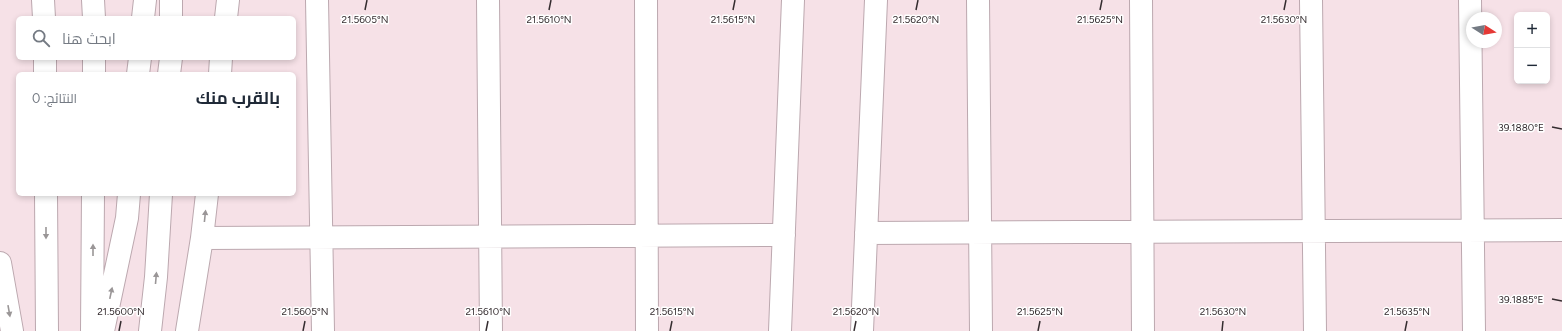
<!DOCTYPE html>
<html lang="ar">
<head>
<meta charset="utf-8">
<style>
	:root { --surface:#fff; --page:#f2f2f3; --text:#1f2937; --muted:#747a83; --line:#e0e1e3 }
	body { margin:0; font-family:Figtree,Cairo,sans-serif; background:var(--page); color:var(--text); direction:rtl }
	.controls { position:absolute; right:12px; top:12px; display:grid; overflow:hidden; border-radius:6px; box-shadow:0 2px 6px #0003 }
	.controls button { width:36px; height:36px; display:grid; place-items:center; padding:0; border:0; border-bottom:1px solid var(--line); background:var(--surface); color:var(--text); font:20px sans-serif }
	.compass { position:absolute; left:1466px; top:12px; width:36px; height:36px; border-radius:50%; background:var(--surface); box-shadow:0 2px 6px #0003; rotate:101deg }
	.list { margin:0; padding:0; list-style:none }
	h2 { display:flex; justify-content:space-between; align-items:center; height:52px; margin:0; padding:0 16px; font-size:17px }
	h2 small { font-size:13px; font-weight:400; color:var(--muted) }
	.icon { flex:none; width:22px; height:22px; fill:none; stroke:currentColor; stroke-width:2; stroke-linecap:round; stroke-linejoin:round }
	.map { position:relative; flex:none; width:1562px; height:331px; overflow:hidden; direction:ltr }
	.search { position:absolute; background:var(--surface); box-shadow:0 2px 6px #0003; left:16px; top:16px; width:280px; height:44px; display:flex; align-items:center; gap:10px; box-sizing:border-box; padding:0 14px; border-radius:6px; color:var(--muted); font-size:15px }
	.panel { position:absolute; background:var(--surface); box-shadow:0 2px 6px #0003; left:16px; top:72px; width:280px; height:124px; border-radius:6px; direction:rtl }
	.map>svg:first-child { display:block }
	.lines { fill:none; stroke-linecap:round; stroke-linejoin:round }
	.minor-casing { stroke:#bca8af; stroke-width:24 }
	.major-casing { stroke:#bca8af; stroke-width:24 }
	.minor { stroke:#fff; stroke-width:22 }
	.major { stroke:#fff; stroke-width:22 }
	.oneway { fill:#9a9697 }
	.ticks { fill:none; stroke:#342c2f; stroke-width:1.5 }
	.ticks-label { font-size:10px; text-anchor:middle; fill:#342c2f; stroke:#fff; stroke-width:3; stroke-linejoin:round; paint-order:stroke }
</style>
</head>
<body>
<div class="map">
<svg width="1562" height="331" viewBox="0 0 1562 331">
	<rect width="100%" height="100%" fill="#f6e1e7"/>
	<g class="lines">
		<defs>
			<path id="minor" d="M317,0L323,331
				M488,0L491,331
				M646,0L647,331
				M978,0L981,331
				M1141,0L1143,331
				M1311,0L1315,331
				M1470,0L1474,331
				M226,18L228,0
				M220,74L221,58
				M866,233L1562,230
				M202,238L784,235
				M187,331L202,238L207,194
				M780,331L793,0
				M862,331L876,0"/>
			<path id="major" d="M43,0L44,18
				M93,0L94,18
				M171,0V18
				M143,18L145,0
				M45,58V74
				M94,74V58
				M138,74L140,58
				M169,74L171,58
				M46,194L47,331
				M0,263L12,331
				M92,331L93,194
				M103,331L127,218L129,194
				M150,331L156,277L161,194"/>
		</defs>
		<!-- minor casing -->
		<use href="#minor" class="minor-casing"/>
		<!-- major casing -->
		<use href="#major" class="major-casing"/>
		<!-- minor -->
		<use href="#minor" class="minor"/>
		<!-- major -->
		<use href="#major" class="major"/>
	</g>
	<!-- one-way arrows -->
	<defs><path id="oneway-solid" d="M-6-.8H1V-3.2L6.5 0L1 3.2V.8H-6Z"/></defs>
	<g class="oneway">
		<use href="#oneway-solid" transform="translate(205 216) rotate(-84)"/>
		<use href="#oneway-solid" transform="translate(46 233) rotate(90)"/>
		<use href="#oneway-solid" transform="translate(93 250) rotate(-90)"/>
		<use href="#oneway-solid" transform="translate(156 278) rotate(-85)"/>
		<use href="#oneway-solid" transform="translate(111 293) rotate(-78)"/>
		<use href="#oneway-solid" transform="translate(9 311) rotate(80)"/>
	</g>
	<!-- ticks -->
	<path class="ticks" d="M365,10L367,0M549,10L551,0M733,10L735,0M916,10L918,0M1100,10L1102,0M1284,10L1286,0M1552,127L1562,129M1552,299L1562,301M119,331L121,321M303,331L305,321M486,331L488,321M670,331L672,321M854,331L856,321M1038,331L1040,321M1222,331L1223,321M1405,331L1407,321"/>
	<g class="ticks-label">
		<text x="365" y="23">21.5605°N</text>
		<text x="549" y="23">21.5610°N</text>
		<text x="733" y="23">21.5615°N</text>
		<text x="916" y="23">21.5620°N</text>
		<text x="1100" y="23">21.5625°N</text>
		<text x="1284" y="23">21.5630°N</text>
		<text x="1521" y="131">39.1880°E</text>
		<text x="1521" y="303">39.1885°E</text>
		<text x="121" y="315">21.5600°N</text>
		<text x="305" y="315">21.5605°N</text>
		<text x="488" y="315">21.5610°N</text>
		<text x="672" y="315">21.5615°N</text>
		<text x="856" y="315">21.5620°N</text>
		<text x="1040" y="315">21.5625°N</text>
		<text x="1223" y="315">21.5630°N</text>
		<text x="1407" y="315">21.5635°N</text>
	</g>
</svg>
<div class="controls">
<button>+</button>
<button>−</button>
</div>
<svg class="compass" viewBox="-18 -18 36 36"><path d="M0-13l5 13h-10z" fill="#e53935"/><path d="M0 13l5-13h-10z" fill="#747a83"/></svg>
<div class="search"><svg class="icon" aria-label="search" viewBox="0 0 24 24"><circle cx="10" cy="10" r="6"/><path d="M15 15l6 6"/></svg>ابحث هنا</div>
<section class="panel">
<h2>بالقرب منك<small>النتائج: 0</small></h2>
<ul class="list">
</ul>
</section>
</div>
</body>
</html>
